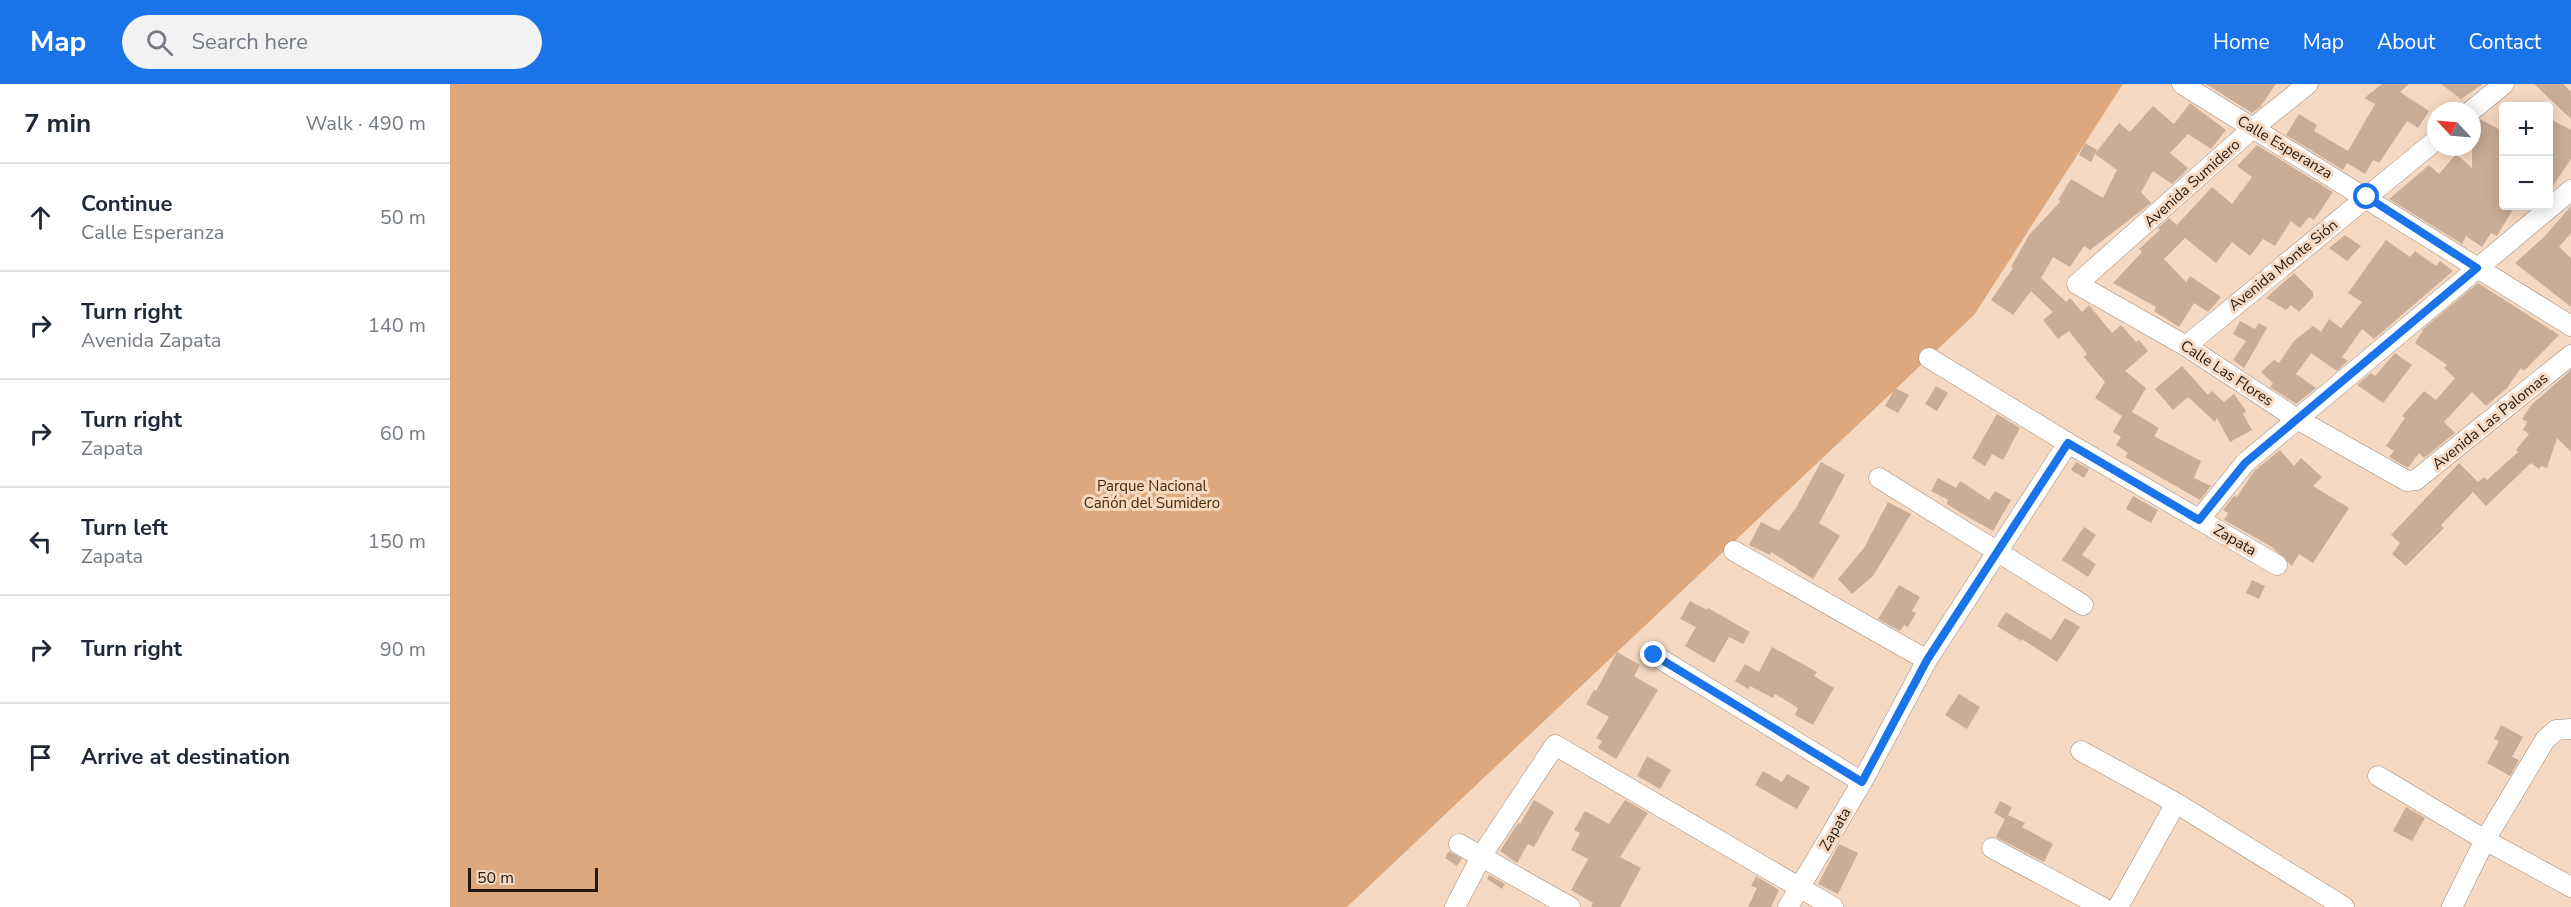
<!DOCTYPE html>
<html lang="en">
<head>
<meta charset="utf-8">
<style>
	:root { --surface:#fff; --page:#f2f2f3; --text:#1f2937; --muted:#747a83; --line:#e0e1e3; --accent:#1a73e8 }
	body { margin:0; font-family:"Nunito Sans",sans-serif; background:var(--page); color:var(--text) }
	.controls { position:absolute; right:18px; top:18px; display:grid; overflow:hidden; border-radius:6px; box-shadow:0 3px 15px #0003 }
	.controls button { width:54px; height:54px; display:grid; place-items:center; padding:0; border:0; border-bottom:2px solid var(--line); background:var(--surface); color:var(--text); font:30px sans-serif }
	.compass { position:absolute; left:1977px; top:18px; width:54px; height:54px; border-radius:50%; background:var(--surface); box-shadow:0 3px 15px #0003; rotate:296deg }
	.scale { position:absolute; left:18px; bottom:15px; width:130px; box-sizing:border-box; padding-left:6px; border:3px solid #231810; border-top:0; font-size:16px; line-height:21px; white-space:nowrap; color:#231810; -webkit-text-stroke:4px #f6d9c2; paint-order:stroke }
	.stop { position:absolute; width:18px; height:18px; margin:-14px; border:4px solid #1a73e8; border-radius:50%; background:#fff }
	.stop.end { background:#1a73e8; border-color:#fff; box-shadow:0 2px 6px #0008 }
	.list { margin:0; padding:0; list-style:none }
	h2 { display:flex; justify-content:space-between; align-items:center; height:78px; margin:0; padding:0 24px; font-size:26px }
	h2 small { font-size:20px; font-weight:400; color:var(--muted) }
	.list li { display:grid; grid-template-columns:39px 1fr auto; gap:18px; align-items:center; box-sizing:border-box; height:108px; padding:0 24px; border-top:2px solid var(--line) }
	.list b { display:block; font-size:22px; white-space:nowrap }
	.list p { margin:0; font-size:20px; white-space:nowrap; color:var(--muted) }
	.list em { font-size:20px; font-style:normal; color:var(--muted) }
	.icon { flex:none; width:33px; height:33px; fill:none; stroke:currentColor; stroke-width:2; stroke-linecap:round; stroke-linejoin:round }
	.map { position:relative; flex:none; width:2121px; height:823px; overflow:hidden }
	header { display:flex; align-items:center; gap:36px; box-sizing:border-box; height:84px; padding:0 30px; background:var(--accent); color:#fff }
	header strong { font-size:28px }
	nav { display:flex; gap:33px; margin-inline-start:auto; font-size:21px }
	.search { width:420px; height:54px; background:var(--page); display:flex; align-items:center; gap:15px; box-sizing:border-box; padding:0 21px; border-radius:33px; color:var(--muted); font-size:22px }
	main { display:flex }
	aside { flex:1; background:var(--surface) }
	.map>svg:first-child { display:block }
	.green { fill:#dda87e }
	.building { fill:#caad97 }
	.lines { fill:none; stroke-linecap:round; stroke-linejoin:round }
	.minor-casing { stroke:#a38772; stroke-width:21 }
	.minor { stroke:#fff; stroke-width:20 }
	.route { stroke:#1a73e8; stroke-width:8 }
	.labels { text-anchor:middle; stroke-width:6; stroke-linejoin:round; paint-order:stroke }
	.street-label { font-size:15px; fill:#231810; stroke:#f6d9c2 }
	.park-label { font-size:15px; fill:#4a2602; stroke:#f6d9c2 }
</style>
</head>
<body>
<header>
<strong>Map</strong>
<div class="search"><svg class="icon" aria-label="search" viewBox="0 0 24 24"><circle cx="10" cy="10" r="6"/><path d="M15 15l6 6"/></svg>Search here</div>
<nav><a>Home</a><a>Map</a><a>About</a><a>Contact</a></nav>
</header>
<main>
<aside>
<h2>7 min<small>Walk · 490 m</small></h2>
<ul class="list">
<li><svg class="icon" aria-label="ahead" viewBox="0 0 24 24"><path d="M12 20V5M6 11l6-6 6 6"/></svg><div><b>Continue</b><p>Calle Esperanza</p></div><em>50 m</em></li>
<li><svg class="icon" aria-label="right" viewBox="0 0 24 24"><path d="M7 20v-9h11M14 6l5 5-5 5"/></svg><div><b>Turn right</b><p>Avenida Zapata</p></div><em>140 m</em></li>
<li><svg class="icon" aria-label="right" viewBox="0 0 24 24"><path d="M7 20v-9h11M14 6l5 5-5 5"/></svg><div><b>Turn right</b><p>Zapata</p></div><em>60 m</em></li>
<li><svg class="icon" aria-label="left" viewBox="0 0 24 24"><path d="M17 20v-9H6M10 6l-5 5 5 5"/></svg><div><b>Turn left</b><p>Zapata</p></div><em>150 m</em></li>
<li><svg class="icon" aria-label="right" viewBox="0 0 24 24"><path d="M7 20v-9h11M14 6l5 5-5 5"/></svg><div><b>Turn right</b></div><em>90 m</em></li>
<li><svg class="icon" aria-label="arrive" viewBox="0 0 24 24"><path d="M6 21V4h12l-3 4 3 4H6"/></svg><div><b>Arrive at destination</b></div></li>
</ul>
</aside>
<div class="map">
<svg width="2121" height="823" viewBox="0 0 2121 823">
	<rect width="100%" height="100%" fill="#f6d9c2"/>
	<!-- green -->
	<path class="green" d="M0,0H1673L1524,231L897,823H0Z"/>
	<!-- building -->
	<path class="building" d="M1756,0H1826L1810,23L1802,29Z
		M1932,0H1959L1950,8L1979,27L1968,44L1957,37L1929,79L1923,76L1915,90L1897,79L1893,86L1836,51L1849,30L1867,41L1864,47L1898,67L1925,20L1914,14Z
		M1991,0H2033L2011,15Z
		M2084,0H2113L2121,8V35Z
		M1740,19L1776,46L1761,65L1738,50L1720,69L1738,84L1733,90L1722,100L1703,87L1691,108L1701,119L1640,166L1634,162L1620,183L1603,173L1591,194L1616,218L1620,214L1632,228L1639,221L1662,249L1671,241L1686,258L1689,256L1698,267L1675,287L1696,304L1682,328L1709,344L1704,352L1751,377L1744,394L1761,402L1750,416L1675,373L1678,369L1666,361L1671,353L1663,348L1672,332L1645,314L1655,298L1634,273L1637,270L1619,247L1608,255L1593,236L1603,228L1581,207L1563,231L1541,216L1563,184L1561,183L1579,151L1611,117L1608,116L1621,95L1653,114L1667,86L1645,70L1669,39L1680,48L1703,22L1724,40Z
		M2098,34L2121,46V75L2098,109Z
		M2030,35L2054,48V122H2065L2047,152L2041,149L2032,163L2016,152L2012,160L1939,115L1979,81L1989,90L2006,70L2022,84V43Z
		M1635,59L1647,66L1641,78L1629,71Z
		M1807,61L1883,108L1864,136L1859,133L1850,144L1841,137L1825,162L1813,155L1800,172L1782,158L1766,179L1735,154L1714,175L1736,198L1740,192L1771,213L1758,228L1744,219L1729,243L1704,227L1706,223L1663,199L1692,168L1689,165L1710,146L1708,144L1719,134L1727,141L1762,103L1782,120L1802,93L1787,82Z
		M2121,122V149L2109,163L2121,174V223L2065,179L2095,152Z
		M1895,151L1911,162L1897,177L1879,164Z
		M1936,156L1960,173L1965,167L1986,182L1990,177L2003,187L1924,255L1912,245L1892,273L1898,277L1887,287L1861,269L1846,290L1866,304L1846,320L1820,303L1823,299L1811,288L1824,276L1829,279L1844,257L1863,242L1871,248L1879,235L1891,244L1912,218L1898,209Z
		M1844,189L1863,208V213L1849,228L1841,221L1836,226L1816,214Z
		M2028,199L2109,251L2074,287L2071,284L2057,304L2036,322L2022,308L1994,338L2005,349L1974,374L1969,369L1958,384L1939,373L1944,367L1936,362L1955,334L1952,332L1974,307L1986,316L2005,294L1994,284L1997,281L1965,259L1974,244Z
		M1790,237L1805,245L1809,239L1817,244L1794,284L1783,276L1796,257L1783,250Z
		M1945,269L1962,281L1933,319L1907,301L1921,289L1925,292Z
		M1732,282L1758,311L1762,307L1774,318L1784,310L1796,327L1793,330L1802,346L1780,358L1767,334L1765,338L1738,313L1723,326L1705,305Z
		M2121,286V368L2107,354L2097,384L2091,382L2089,385L2081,379L2036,422L2023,408L1991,441L1994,444L1956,482L1942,470L1950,459L1941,451L2009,379L2028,398L2034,393L2037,396L2068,368L2066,366L2079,350L2073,346L2077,338L2072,335L2081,321Z
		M1486,302L1498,309L1487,327L1475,320Z
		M1445,304L1459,311L1448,329L1435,322Z
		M1547,330L1570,344L1553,376L1542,370L1535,382L1522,374Z
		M1830,366L1844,382L1851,374L1872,393L1863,402L1899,424L1863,479L1849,470L1842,482L1822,463L1774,436L1778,429L1773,426L1784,412L1787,413L1804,387Z
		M1371,378L1395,391L1369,439L1390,452L1363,495L1321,468L1320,471L1299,461L1311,438L1329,447L1346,424Z
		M1626,378L1639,385L1634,394L1621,386Z
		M1488,394L1506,404L1510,397L1539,416L1545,407L1561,416L1543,447L1511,429L1497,420L1498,416L1481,407Z
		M1683,412L1708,426L1701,439L1676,425Z
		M1438,418L1461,430L1423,492L1402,510L1388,495L1414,464Z
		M1634,443L1646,451L1632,471L1646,480L1638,493L1612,476Z
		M1802,496L1815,502L1809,515L1796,509Z
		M1449,501L1470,513L1462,527L1466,529L1458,543L1454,541L1450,547L1428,535Z
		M1240,517L1257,526L1258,524L1300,548L1293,560L1279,553L1264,579L1235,562L1246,543L1230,535Z
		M1556,528L1601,556L1615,534L1630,543L1607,578L1572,555L1571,557L1547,542Z
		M1322,563L1367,588L1364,592L1384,604L1363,641L1345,631L1348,624L1325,610L1323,614L1300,602L1298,605L1285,597L1295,580L1309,588Z
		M1167,568L1190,581L1184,592L1208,606L1166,675L1148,664L1152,657L1146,654L1159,633L1136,620L1144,606L1146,607Z
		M1509,610L1530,623L1517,645L1495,631Z
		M2051,641L2073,653L2062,673L2069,676L2060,692L2037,679L2049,657L2044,655Z
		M1197,672L1221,686L1210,705L1187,692Z
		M1313,687L1332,698L1337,690L1360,703L1347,725L1305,701Z
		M1084,716L1104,728L1084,763L1078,760L1067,779L1050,767L1068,739L1070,740Z
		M1175,716L1198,729L1170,773L1191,784L1170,823H1141L1143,819L1121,806L1138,775L1121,766L1130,749L1124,746L1135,727L1159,740Z
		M1550,717L1562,723L1558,731L1575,739L1572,743L1603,760L1594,778L1546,753L1555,735L1544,729Z
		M1956,723L1975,734L1962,757L1943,747Z
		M1389,760L1408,769L1388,810L1368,800Z
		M999,767L1012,775L1007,782L995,774Z
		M1039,791L1055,800L1052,805L1037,795Z
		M1306,792L1329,806L1321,823H1298L1307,804L1301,802Z"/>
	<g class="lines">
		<defs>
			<path id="minor" d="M1732,0L2121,242
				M1858,0L1803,44L1627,200L1736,262L1847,335L1957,397L1966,396L2121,271
				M2021,27L2054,0
				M1736,262L1986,56
				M1479,274L1618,359L1827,481
				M1429,394L1633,521
				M1749,436L1795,379L2121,106
				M1284,467L1477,576
				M1204,571L1412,698
				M1631,667L1726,719L1894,823
				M1928,692L2035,756L2121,803
				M1009,760L1120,823
				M1542,764L1652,823
				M1005,823L1032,771L1105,661L1383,823
				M1338,823L1412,698L1477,576L1618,359
				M1668,823L1726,719
				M2002,823L2035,756L2095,656L2106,646L2121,645"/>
		</defs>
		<!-- minor casing -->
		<use href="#minor" class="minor-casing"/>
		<!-- minor -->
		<use href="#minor" class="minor"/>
	</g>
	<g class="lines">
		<!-- route -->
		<path class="route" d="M1204,571L1412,698L1477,576L1618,359L1749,436L1795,379L2027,184L1917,113"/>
	</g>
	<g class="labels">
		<!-- street labels -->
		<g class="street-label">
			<text transform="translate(1835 63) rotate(31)" y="5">Calle Esperanza</text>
			<text transform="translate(1742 99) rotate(-42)" y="5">Avenida Sumidero</text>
			<text transform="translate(1833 181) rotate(-39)" y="5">Avenida Monte Sión</text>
			<text transform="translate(1777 289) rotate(33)" y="5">Calle Las Flores</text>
			<text transform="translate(2040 337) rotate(-39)" y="5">Avenida Las Palomas</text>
			<text transform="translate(1785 456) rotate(30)" y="5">Zapata</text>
			<text transform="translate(1385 745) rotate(-60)" y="5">Zapata</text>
		</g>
		<!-- park labels -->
		<g class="park-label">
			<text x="702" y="407">Parque Nacional<tspan x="702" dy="17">Cañón del Sumidero</tspan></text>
		</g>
	</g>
</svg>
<div class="controls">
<button>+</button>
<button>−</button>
</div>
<svg class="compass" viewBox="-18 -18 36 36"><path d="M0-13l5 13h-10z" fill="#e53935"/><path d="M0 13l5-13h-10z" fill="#747a83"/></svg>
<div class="scale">50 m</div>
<div class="stop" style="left:1917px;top:113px"></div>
<div class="stop end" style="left:1204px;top:571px"></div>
</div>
</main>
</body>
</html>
